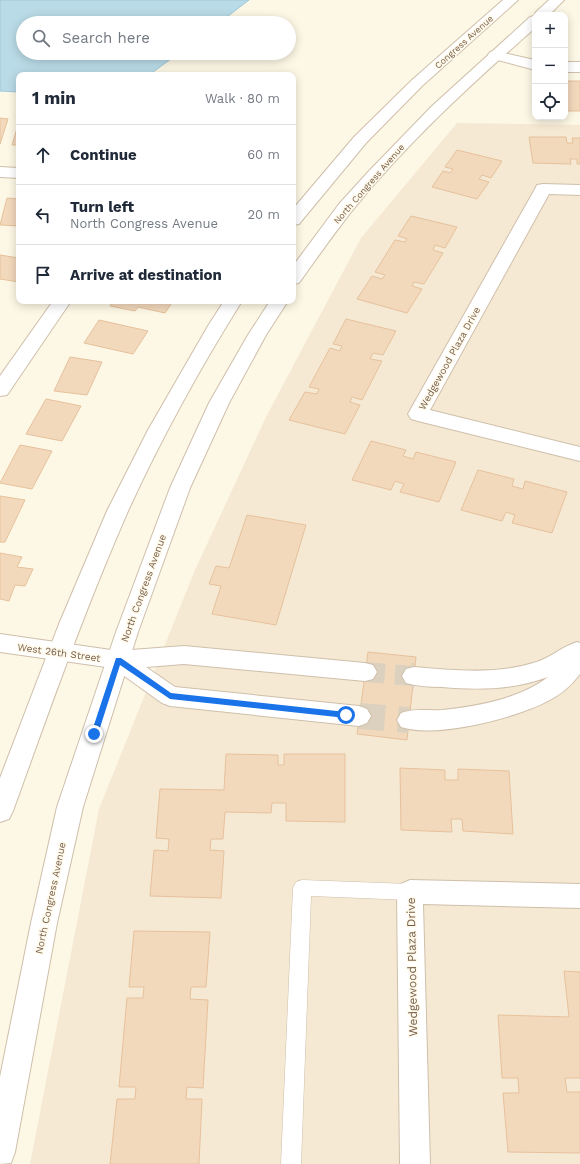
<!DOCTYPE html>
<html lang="en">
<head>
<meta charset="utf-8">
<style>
	:root { --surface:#fff; --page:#f2f2f3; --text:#1f2937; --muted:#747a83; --line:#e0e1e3 }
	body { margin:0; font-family:"Work Sans",sans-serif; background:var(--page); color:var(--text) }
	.controls { position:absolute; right:12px; top:12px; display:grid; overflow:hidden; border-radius:8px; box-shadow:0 2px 10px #0003 }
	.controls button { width:36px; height:36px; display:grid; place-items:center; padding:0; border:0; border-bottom:1px solid var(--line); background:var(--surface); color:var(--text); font:20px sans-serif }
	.stop { position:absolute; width:12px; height:12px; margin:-9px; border:3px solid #1a73e8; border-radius:50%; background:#fff }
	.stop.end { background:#1a73e8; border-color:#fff; box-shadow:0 1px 4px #0008 }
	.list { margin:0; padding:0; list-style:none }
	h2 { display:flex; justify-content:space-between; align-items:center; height:52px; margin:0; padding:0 16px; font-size:17px }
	h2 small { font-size:13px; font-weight:400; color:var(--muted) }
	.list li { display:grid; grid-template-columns:26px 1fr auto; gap:12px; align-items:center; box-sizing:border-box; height:60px; padding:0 16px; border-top:1px solid var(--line) }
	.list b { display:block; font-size:15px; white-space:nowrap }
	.list p { margin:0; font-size:13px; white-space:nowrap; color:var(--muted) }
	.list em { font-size:13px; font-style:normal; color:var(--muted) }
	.icon { flex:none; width:22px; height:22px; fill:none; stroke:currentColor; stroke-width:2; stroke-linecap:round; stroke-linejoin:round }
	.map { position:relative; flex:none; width:580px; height:1164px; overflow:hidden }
	.search { position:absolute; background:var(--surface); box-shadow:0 2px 10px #0003; left:16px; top:16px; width:280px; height:44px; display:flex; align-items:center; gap:10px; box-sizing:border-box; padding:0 14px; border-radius:22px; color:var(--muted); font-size:15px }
	.panel { position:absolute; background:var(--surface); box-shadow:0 2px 10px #0003; left:16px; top:72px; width:280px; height:232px; border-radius:8px }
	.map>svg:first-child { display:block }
	.residential { fill:#f5e9d3 }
	.water { fill:#b9dbe7; stroke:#9fc9d9 }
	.building { fill:#f3d9bc; stroke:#e6c19c }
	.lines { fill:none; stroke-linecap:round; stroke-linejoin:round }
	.minor-tunnel-far1 { stroke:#dcd1be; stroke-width:20; stroke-dasharray:20 10; stroke-linecap:butt }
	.minor-tunnel { stroke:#dcd1be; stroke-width:26; stroke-dasharray:26 13; stroke-linecap:butt }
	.service-casing { stroke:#cfbfab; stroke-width:1 }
	.minor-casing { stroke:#cfbfab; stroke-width:2 }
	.tertiary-casing { stroke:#cfbfab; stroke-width:2 }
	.service { fill:#fff; fill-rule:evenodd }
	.minor { fill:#fff; fill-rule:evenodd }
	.tertiary { fill:#fff; fill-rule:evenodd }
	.route { fill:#1a73e8 }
	.labels { text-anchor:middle; stroke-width:3; stroke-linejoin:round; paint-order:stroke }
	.far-street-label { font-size:9px; fill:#775f49; stroke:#fffaec }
	.street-label { font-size:10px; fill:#775f49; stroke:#fffaec }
	.near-street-label { font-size:12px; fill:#775f49; stroke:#fffaec }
</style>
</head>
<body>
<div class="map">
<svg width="580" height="1164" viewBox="0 0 580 1164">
	<rect width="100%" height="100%" fill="#fdf7e5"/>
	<!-- residential -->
	<path class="residential" d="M457,123L580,125V1164H30L99,809L195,570L266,417L361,238Z"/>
	<!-- water -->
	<path class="water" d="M0,0H249L219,23H23V53H179L149,75H19V92L0,91Z"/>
	<!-- building -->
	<path class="building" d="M565,81H580V111H565Z
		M0,118L8,119L0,144Z
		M19,122V145H12Z
		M529,137H566L567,143H573L572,138H580V164H577V159H570L571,164L533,163Z
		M457,150L502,161L491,178L482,175L479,179L489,182L477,199L432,187L443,171L450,173L453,169L445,167Z
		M7,198L19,199V226L0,225Z
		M411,216L457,227L445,248L435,245L433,250L443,253L424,284L414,282L412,286L422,289L407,313L357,299L372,276L382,279L385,275L375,272L395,240L405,242L407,239L398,236Z
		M0,255L19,258V282L0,279Z
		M113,301H173L165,313L138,307L135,311L110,306Z
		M346,319L396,331L383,355L373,353L370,359L382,361L362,400L352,397L350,402L360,405L345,434L289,420L305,392L317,394L319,389L309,387L330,348L340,351L342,346L333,344Z
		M99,320L148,331L133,354L84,343Z
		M70,357L102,362L87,395L54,391Z
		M46,399L81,406L62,441L26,434Z
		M371,441L406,450L403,456L413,459L416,452L456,462L439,502L400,492L404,484L395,481L391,490L352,480Z
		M20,445L52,451L32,489L0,483Z
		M478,470L514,479L512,486L523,489L525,481L567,492L552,533L512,523L515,515L506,512L502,521L461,510Z
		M0,496L25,500L5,542H0Z
		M247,515L306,525L276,625L212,614L221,586L209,584L216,566L229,568Z
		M0,553L22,557L17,567L33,569L25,586L15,585L9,601L0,599Z
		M368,652L416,657L407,740L357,734Z
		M226,754L278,755V765H284V754H345V822L286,821V803H272L271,813L225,812L223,839H211L210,850L224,851L221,898L150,896L154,850L168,851L169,839L156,838L160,789L224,790Z
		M400,768L445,770V780H458V769L509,771L513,834L463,831L462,819H451L452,832L401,830Z
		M134,931L210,932L206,987H191L190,999L208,1000L203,1088L187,1087L186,1099H202L199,1164H110L117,1099H135L136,1087H119L127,998H143L144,987H129Z
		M564,971L580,972V1078H565L567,1092H580V1153L508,1152L503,1093H519L518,1078H502L498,1015L569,1017Z"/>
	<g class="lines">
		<!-- minor-tunnel-far1 -->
		<path class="minor-tunnel-far1" d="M365,672L414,676"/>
		<!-- minor-tunnel -->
		<path class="minor-tunnel" d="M412,676H414
			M359,716L409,720"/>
		<defs>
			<path id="service" d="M302,880L410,884L416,886L419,892L416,898L410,900L311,896L301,1164H281L293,888L296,882Z"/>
			<path id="minor" d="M495,51L535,60V70L490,58L488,55L490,52Z
				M565,62H580V72H565Z
				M0,167L19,168V178L0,177Z
				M543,184L580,185V195L549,194L430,410L580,447V461L418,421L411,419L408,414L535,189L537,185Z
				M53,301H71L7,395L0,396V376Z
				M0,634L118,651L184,646L365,663L373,665L377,672L373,679L365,681L184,664L146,667L175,687L359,706L367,709L371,716L367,723L359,726L170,706L162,703L113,668L0,652Z
				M577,642L580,643V674C573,683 565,691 555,697C523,717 437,739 401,727L397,720L401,713C414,708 429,711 443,710C478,706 519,699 548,677C513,690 478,690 442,687C430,687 417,686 406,683L402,676L406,669L414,667C453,670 495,675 533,663C549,659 561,647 577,642Z
				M410,880L580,884V908L423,904L430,1164H400L397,892L401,884Z"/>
			<path id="tertiary" d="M503,0H518L422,86L366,143L299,224L293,225V209L354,137L412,80Z
				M549,0H564L549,15H535V28C470,85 406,144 351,212C333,235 316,259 299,283L293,284V266L339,204L369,171L432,106L530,17L534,16L536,12Z
				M224,301H242C200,368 161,439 128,511C85,609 49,711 13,811L9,819L0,822V778L59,624L107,511L148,430L208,326Z
				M270,301H288L266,335L229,403L190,488L138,632L83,807L57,923L15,1152L11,1163L0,1164V1077L31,923L57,807L116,632L170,488L209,403L248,335Z"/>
		</defs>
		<!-- service casing -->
		<use href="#service" class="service-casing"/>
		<!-- minor casing -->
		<use href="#minor" class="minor-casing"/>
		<!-- tertiary casing -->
		<use href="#tertiary" class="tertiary-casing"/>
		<!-- service -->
		<use href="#service" class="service"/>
		<!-- minor -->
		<use href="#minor" class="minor"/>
		<!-- tertiary -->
		<use href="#tertiary" class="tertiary"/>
	</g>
	<!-- route -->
	<path class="route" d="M116,658H121L171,693L346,712L350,715L346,718L170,699L120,665L98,734L94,737L91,734Z"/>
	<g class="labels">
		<!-- far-street labels -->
		<g class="far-street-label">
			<text transform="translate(464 42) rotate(-42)" y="3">Congress Avenue</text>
			<text transform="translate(369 184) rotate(-49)" y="3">North Congress Avenue</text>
		</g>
		<!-- street labels -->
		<g class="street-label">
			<text transform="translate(449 358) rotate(-61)" y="4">Wedgewood Plaza Drive</text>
			<text transform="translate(143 588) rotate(-70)" y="4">North Congress Avenue</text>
			<text transform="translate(59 652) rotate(8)" y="4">West 26th Street</text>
			<text transform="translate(50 898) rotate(-78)" y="4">North Congress Avenue</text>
		</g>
		<!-- near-street labels -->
		<g class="near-street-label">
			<text transform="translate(412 967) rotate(-91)" y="4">Wedgewood Plaza Drive</text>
		</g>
	</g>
</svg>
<div class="controls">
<button>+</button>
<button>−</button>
<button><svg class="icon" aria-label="locate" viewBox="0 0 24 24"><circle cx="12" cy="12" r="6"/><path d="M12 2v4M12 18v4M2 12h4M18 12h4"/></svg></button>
</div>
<div class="stop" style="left:346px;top:715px"></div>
<div class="stop end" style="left:94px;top:734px"></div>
<div class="search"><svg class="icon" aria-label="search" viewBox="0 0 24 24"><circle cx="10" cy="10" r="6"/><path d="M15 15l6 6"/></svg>Search here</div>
<section class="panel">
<h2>1 min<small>Walk · 80 m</small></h2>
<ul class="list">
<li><svg class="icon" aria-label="ahead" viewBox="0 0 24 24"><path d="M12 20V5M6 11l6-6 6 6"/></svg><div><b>Continue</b></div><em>60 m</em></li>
<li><svg class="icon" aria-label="left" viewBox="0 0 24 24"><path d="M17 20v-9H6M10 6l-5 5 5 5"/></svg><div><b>Turn left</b><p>North Congress Avenue</p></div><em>20 m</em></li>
<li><svg class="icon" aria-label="arrive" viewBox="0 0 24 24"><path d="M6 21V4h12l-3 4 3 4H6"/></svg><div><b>Arrive at destination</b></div></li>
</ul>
</section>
</div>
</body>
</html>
